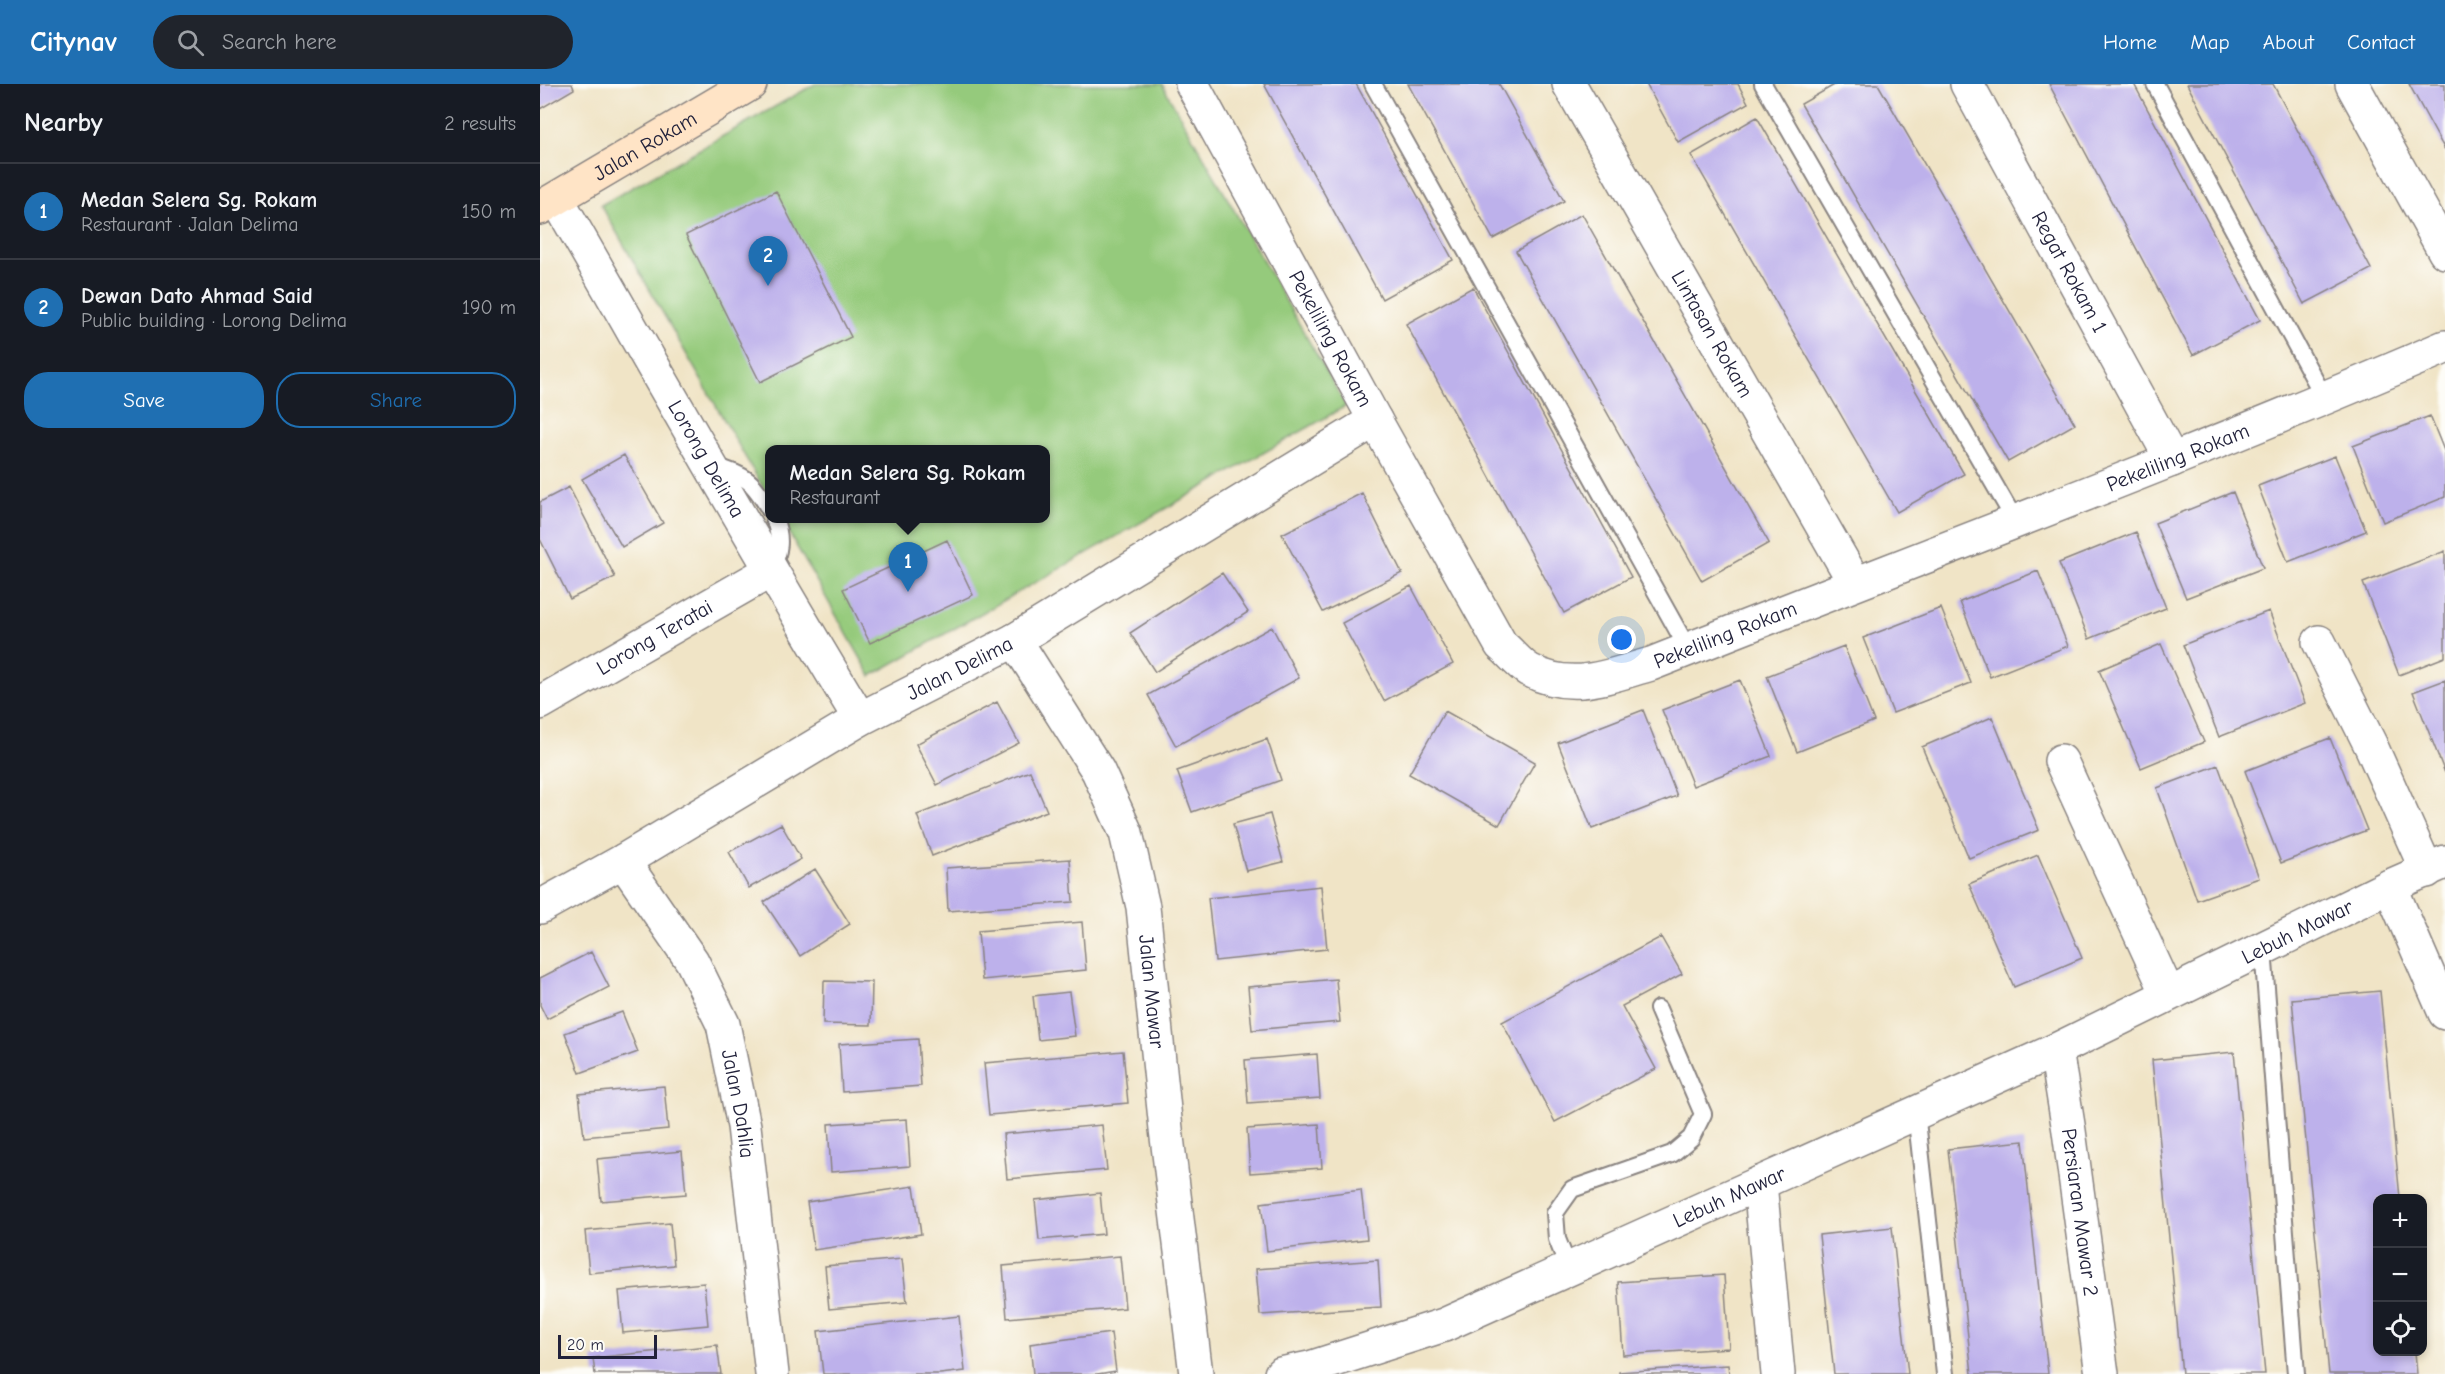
<!DOCTYPE html>
<html lang="en">
<head>
<meta charset="utf-8">
<style>
	:root { --surface:#171b24; --page:#20242c; --text:#f1f3f6; --muted:#9ea1a6; --line:#363941; --accent:#1f6fb2 }
	body { margin:0; font-family:"Comic Neue",sans-serif; background:var(--page); color:var(--text) }
	.controls { position:absolute; right:18px; bottom:18px; display:grid; overflow:hidden; border-radius:12px; box-shadow:0 3px 9px #0003 }
	.controls button { width:54px; height:54px; display:grid; place-items:center; padding:0; border:0; border-bottom:2px solid var(--line); background:var(--surface); color:var(--text); font:30px sans-serif }
	.scale { position:absolute; left:18px; bottom:15px; width:99px; box-sizing:border-box; padding-left:6px; border:3px solid #22223b; border-top:0; font-size:16px; line-height:21px; white-space:nowrap; color:#22223b; -webkit-text-stroke:4px #fdfcf7; paint-order:stroke }
	.you { position:absolute; left:1082px; top:556px; width:21px; height:21px; margin:-15px; border:4px solid #fff; border-radius:50%; background:#1a73e8; box-shadow:0 0 0 9px #1a73e833 }
	.badge { display:grid; place-items:center; width:39px; height:39px; border-radius:50%; background:var(--accent); color:#fff; font-size:20px; font-weight:700 }
	.pin { position:absolute; translate:-50% -50px; filter:drop-shadow(0 2px 3px #0008) }
	.pin::after { content:''; position:absolute; top:32px; width:21px; height:18px; background:inherit; clip-path:polygon(0 0,100% 0,50% 100%) }
	.popup { position:absolute; left:225px; top:361px; width:285px; height:78px; box-sizing:border-box; display:grid; place-content:center; border-radius:12px; background:var(--surface); filter:drop-shadow(0 2px 4px #0005); font-size:20px; white-space:nowrap; color:var(--muted) }
	.popup b { font-size:22px; color:var(--text) }
	.popup::after { content:''; position:absolute; left:50%; top:100%; margin-left:-12px; border:12px solid transparent; border-top-color:var(--surface) }
	.list { margin:0; padding:0; list-style:none }
	h2 { display:flex; justify-content:space-between; align-items:center; height:78px; margin:0; padding:0 24px; font-size:26px }
	h2 small { font-size:20px; font-weight:400; color:var(--muted) }
	.list li { display:grid; grid-template-columns:39px 1fr auto; gap:18px; align-items:center; box-sizing:border-box; height:96px; padding:0 24px; border-top:2px solid var(--line) }
	.list b { display:block; font-size:22px; white-space:nowrap }
	.list p { margin:0; font-size:20px; white-space:nowrap; color:var(--muted) }
	.list em { font-size:20px; font-style:normal; color:var(--muted) }
	.actions { display:flex; gap:12px; padding:18px 24px }
	.actions a { flex:1; padding:14px 0; border:2px solid var(--accent); border-radius:24px; text-align:center; font-size:21px; color:var(--accent) }
	.actions .main { background:var(--accent); color:#fff }
	.icon { flex:none; width:33px; height:33px; fill:none; stroke:currentColor; stroke-width:2; stroke-linecap:round; stroke-linejoin:round }
	.map { position:relative; flex:none; width:1905px; height:1290px; overflow:hidden }
	header { display:flex; align-items:center; gap:36px; box-sizing:border-box; height:84px; padding:0 30px; background:var(--accent); color:#fff }
	header strong { font-size:28px }
	nav { display:flex; gap:33px; margin-inline-start:auto; font-size:21px }
	.search { width:420px; height:54px; background:var(--page); display:flex; align-items:center; gap:15px; box-sizing:border-box; padding:0 21px; border-radius:33px; color:var(--muted); font-size:22px }
	main { display:flex }
	aside { flex:1; background:var(--surface) }
	.map>svg:first-child { display:block }
	.green { fill:#95ca7c; stroke:#5c765c; stroke-width:1.5 }
	.building { fill:#bdb1eb }
	.lines { fill:none; stroke-linecap:round; stroke-linejoin:round }
	.service-casing { stroke:#898380; stroke-width:20 }
	.minor-casing { stroke:#898380; stroke-width:36 }
	.secondary-casing { stroke:#898380; stroke-width:36 }
	.service { stroke:#fff; stroke-width:16 }
	.minor { stroke:#fff; stroke-width:33 }
	.secondary { stroke:#ffe4c6; stroke-width:33 }
	.labels { text-anchor:middle; stroke-width:4.5; stroke-linejoin:round; paint-order:stroke }
	.street-label { font-size:21px; fill:#22223b; stroke:#fdfcf7 }
</style>
</head>
<body>
<header>
<strong>Citynav</strong>
<div class="search"><svg class="icon" aria-label="search" viewBox="0 0 24 24"><circle cx="10" cy="10" r="6"/><path d="M15 15l6 6"/></svg>Search here</div>
<nav><a>Home</a><a>Map</a><a>About</a><a>Contact</a></nav>
</header>
<main>
<aside>
<h2>Nearby<small>2 results</small></h2>
<ul class="list">
<li><span class="badge">1</span><div><b>Medan Selera Sg. Rokam</b><p>Restaurant · Jalan Delima</p></div><em>150 m</em></li>
<li><span class="badge">2</span><div><b>Dewan Dato Ahmad Said</b><p>Public building · Lorong Delima</p></div><em>190 m</em></li>
</ul>
<div class="actions"><a class="main">Save</a><a>Share</a></div>
</aside>
<div class="map">
<svg width="1905" height="1290" viewBox="0 0 1905 1290">
	<rect width="100%" height="100%" fill="#fdfcf7"/>
	<filter id="ink" filterUnits="userSpaceOnUse"><feTurbulence type="fractalNoise" baseFrequency=".0167" numOctaves="2"/><feDisplacementMap in="SourceGraphic" scale="12" xChannelSelector="R" yChannelSelector="G"/><feConvolveMatrix kernelMatrix="1 2 1 2 8 2 1 2 1" color-interpolation-filters="sRGB"/></filter>
	<filter id="wash" filterUnits="userSpaceOnUse"><feTurbulence type="fractalNoise" baseFrequency=".008" numOctaves="4" result="noise"/><feDisplacementMap in="SourceGraphic" scale="24" xChannelSelector="R" yChannelSelector="G"/><feGaussianBlur stdDeviation="1.35" result="paint"/><feColorMatrix in="noise" values="0 0 0 0 0 0 0 0 0 0 0 0 0 0 0 0 0 1.4 0 .05"/><feComposite in="paint" operator="in"/></filter>
	<g filter="url(#wash)">
		<rect width="100%" height="100%" fill="#f0e4c6"/>
		<!-- green -->
		<path class="green" d="M275,0H622L806,322L331,592L241,435L506,434V366H230V416L61,121Z"/>
		<g id="blocks">
			<!-- building -->
			<path class="building" d="M0,0H32L34,5L0,25Z
				M724,0H816L913,176L842,215Z
				M868,0H959L1024,117L953,155Z
				M1106,0H1198L1208,19L1138,58Z
				M1296,0H1338L1535,340L1468,378L1261,20Z
				M1509,0H1594L1720,236L1653,271Z
				M1647,0H1733L1831,185L1764,220Z
				M1869,0H1905V66Z
				M1217,33L1424,390L1357,428L1151,71Z
				M236,107L311,253L220,298L146,151Z
				M1042,130L1229,459L1162,497L976,167Z
				M933,203L1091,493L1024,529L866,240Z
				M1890,332L1905,369V413L1843,438L1813,362Z
				M84,371L123,439L82,463L42,395Z
				M1795,372L1826,447L1748,478L1718,402Z
				M29,403L75,493L30,515L0,455V418Z
				M1693,408L1723,484L1646,514L1615,439Z
				M822,409L862,489L783,528L742,450Z
				M1596,448L1626,524L1549,555L1519,479Z
				M407,456L433,511L330,559L303,505Z
				M1905,467V573L1859,591L1823,499Z
				M1498,487L1528,562L1450,593L1420,518Z
				M682,489L708,528L615,588L590,549Z
				M871,502L913,580L844,617L802,539Z
				M1401,524L1431,599L1353,629L1323,554Z
				M1729,527L1765,619L1679,653L1643,561Z
				M732,543L759,594L636,662L608,611Z
				M1621,560L1664,658L1601,684L1559,586Z
				M1304,562L1334,637L1257,668L1227,592Z
				M1200,596L1231,672L1153,702L1122,626Z
				M1905,596V689L1873,608Z
				M457,618L479,659L397,701L376,660Z
				M1103,626L1137,712L1052,745L1018,659Z
				M905,627L995,678L959,741L869,690Z
				M1452,633L1499,746L1429,774L1382,663Z
				M1790,654L1827,746L1741,779L1705,687Z
				M727,655L741,696L652,728L637,687Z
				M1678,681L1719,794L1657,816L1617,704Z
				M490,687L507,727L392,772L377,731Z
				M730,730L743,778L706,787L693,740Z
				M241,740L261,775L209,804L189,768Z
				M1498,771L1542,874L1474,903L1429,800Z
				M530,775L533,818L408,827L406,784Z
				M275,785L310,840L260,872L224,818Z
				M781,802L787,865L675,877L668,814Z
				M542,838L546,886L442,896L438,847Z
				M1121,853L1142,890L1082,922L1116,985L1015,1038L962,938Z
				M51,868L69,903L7,935L0,921V894Z
				M796,895L800,938L712,946L708,903Z
				M284,897L332,898L331,941L283,940Z
				M1840,907L1860,1114H1838V1268H1875L1877,1290H1789L1752,915Z
				M529,908L535,952L498,956L493,912Z
				M82,928L98,968L40,989L25,949Z
				M378,955L381,1002L302,1008L299,960Z
				M583,967L588,1019L449,1031L444,979Z
				M1694,968L1725,1290H1642L1612,976Z
				M777,970L780,1014L708,1019L705,976Z
				M124,1002L128,1045L44,1053L39,1010Z
				M367,1035L370,1082L291,1088L288,1040Z
				M779,1040L782,1084L710,1089L707,1045Z
				M562,1041L567,1086L467,1095L463,1050Z
				M1483,1057L1508,1290H1432L1408,1065Z
				M142,1067L146,1110L61,1117L57,1075Z
				M374,1102L381,1150L274,1166L267,1118Z
				M821,1106L827,1155L727,1167L721,1119Z
				M560,1109L564,1150L499,1156L495,1116Z
				M130,1139L134,1181L49,1189L45,1147Z
				M1352,1143L1368,1290H1294L1279,1151Z
				M580,1172L585,1224L467,1234L463,1182Z
				M362,1175L367,1218L289,1225L285,1182Z
				M838,1176L841,1223L720,1231L716,1185Z
				M1184,1191L1189,1264L1083,1271L1078,1198Z
				M164,1199L168,1241L83,1249L79,1207Z
				M419,1232L425,1287L400,1290H283L278,1247Z
				M571,1249L576,1287L557,1290H493L490,1260Z
				M177,1261L181,1290H55L53,1274Z
				M1188,1281L1189,1290H1079V1288Z"/>
		</g>
	</g>
	<g filter="url(#ink)">
		<use href="#blocks" fill-opacity="0" stroke="#898380" stroke-width="1.5"/>
		<g class="lines">
			<defs>
				<path id="service" d="M833,0L1148,565
					M1223,0L1476,438
					M1615,0L1785,315
					M173,382C206,391 213,397 230,426
					M230,487C240,469 242,454 234,434
					M1723,865L1756,1290
					M1376,1028L1405,1290
					M1029,1185L1017,1155L1015,1129L1032,1105L1132,1070L1151,1054L1163,1030L1118,925"/>
				<g id="minor">
					<path id="s1" d="M652,0L835,336L961,561C970,568 979,580 989,586C1032,609 1068,592 1111,580C1376,475 1643,376 1905,263"/>
					<path id="s2" d="M1029,0L1315,499"/>
					<path id="s3" d="M1427,0L1632,376"/>
					<path d="M1812,0L1905,168"/>
					<path id="s4" d="M17,115C117,288 215,463 320,635"/>
					<path id="s5" d="M475,556L558,687L586,749L603,823L626,1045L656,1290"/>
					<path d="M1779,558L1831,662L1887,787"/>
					<path id="s6" d="M0,619L230,487"/>
					<path d="M1521,677L1628,910"/>
					<path id="s7" d="M83,777L152,877L183,940L204,1042L232,1290"/>
					<path d="M1850,802L1905,929"/>
					<path id="s8" d="M0,823L83,777L320,635L475,556L835,336"/>
					<path id="s9" d="M1516,966L1529,1047L1562,1290"/>
					<path d="M1220,1099L1238,1290"/>
					<path id="s10" d="M741,1290L770,1284L904,1241L1516,966L1850,802L1905,778"/>
				</g>
				<g id="secondary">
					<path id="s11" d="M0,124L210,0"/>
				</g>
			</defs>
			<!-- service casing -->
			<use href="#service" class="service-casing"/>
			<!-- minor casing -->
			<use href="#minor" class="minor-casing"/>
			<!-- secondary casing -->
			<use href="#secondary" class="secondary-casing"/>
			<!-- service -->
			<use href="#service" class="service"/>
			<!-- minor -->
			<use href="#minor" class="minor"/>
			<!-- secondary -->
			<use href="#secondary" class="secondary"/>
		</g>
	</g>
	<g class="labels">
		<!-- street labels -->
		<g class="street-label">
			<text dy="7" stroke="none"><textPath href="#s11" startOffset="122">Jalan Rokam</textPath></text>
			<text dy="7" stroke="none"><textPath href="#s3" startOffset="214">Regat Rokam 1</textPath></text>
			<text dy="7" stroke="none"><textPath href="#s2" startOffset="288">Lintasan Rokam</textPath></text>
			<text dy="7" stroke="none"><textPath href="#s1" startOffset="290">Pekeliling Rokam</textPath></text>
			<text dy="7" stroke="none"><textPath href="#s1" startOffset="1370">Pekeliling Rokam</textPath></text>
			<text dy="7" stroke="none"><textPath href="#s4" startOffset="300">Lorong Delima</textPath></text>
			<text dy="7" stroke="none"><textPath href="#s1" startOffset="884">Pekeliling Rokam</textPath></text>
			<text dy="7" stroke="none"><textPath href="#s6" startOffset="132">Lorong Teratai</textPath></text>
			<text dy="7" stroke="none"><textPath href="#s8" startOffset="483">Jalan Delima</textPath></text>
			<text dy="7" stroke="none"><textPath href="#s10" startOffset="1110">Lebuh Mawar</textPath></text>
			<text dy="7" stroke="none"><textPath href="#s5" startOffset="384">Jalan Mawar</textPath></text>
			<text dy="7" stroke="none"><textPath href="#s7" startOffset="273">Jalan Dahlia</textPath></text>
			<text dy="7" stroke="none"><textPath href="#s10" startOffset="483">Lebuh Mawar</textPath></text>
			<text dy="7" stroke="none"><textPath href="#s9" startOffset="164">Persiaran Mawar 2</textPath></text>
		</g>
	</g>
</svg>
<div class="controls">
<button>+</button>
<button>−</button>
<button><svg class="icon" aria-label="locate" viewBox="0 0 24 24"><circle cx="12" cy="12" r="6"/><path d="M12 2v4M12 18v4M2 12h4M18 12h4"/></svg></button>
</div>
<div class="scale">20 m</div>
<div class="you"></div>
<div class="pin badge" style="left:368px;top:508px">1</div>
<div class="popup"><b>Medan Selera Sg. Rokam</b>Restaurant</div>
<div class="pin badge" style="left:228px;top:202px">2</div>
</div>
</main>
</body>
</html>
